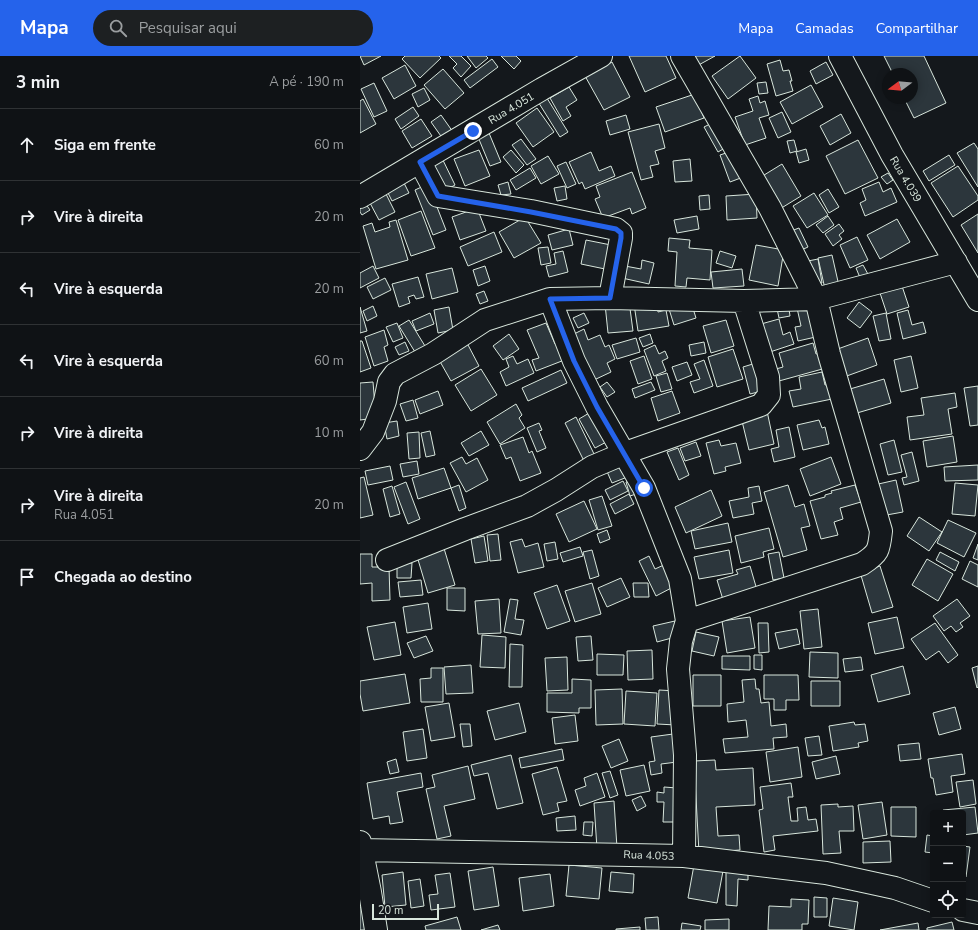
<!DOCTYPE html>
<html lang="pt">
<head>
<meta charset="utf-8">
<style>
	:root { --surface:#0f1215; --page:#1d2022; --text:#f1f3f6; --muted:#9b9ea0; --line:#2f3234; --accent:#2563eb }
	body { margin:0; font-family:"Nunito Sans",sans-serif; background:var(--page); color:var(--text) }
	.controls { position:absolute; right:12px; bottom:12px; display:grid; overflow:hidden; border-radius:4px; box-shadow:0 2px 10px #0003 }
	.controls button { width:36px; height:36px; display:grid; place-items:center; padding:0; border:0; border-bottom:1px solid var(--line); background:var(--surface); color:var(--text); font:20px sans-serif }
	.compass { position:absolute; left:522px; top:12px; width:36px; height:36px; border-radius:50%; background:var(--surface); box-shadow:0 2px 10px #0003; rotate:254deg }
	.scale { position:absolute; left:12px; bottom:10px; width:67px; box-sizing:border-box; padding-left:4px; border:2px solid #d8e6dc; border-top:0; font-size:11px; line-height:14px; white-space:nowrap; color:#d8e6dc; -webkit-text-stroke:3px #14181c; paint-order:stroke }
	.stop { position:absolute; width:12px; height:12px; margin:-9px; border:3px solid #2563eb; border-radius:50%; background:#fff }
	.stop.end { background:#2563eb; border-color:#fff; box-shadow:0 1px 4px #0008 }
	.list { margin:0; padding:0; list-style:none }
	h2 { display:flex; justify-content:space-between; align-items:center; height:52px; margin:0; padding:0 16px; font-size:17px }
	h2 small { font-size:13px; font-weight:400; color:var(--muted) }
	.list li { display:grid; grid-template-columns:26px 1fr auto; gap:12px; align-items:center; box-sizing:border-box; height:72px; padding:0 16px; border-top:1px solid var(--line) }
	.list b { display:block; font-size:15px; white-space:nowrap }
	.list p { margin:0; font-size:13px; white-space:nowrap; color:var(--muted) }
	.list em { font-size:13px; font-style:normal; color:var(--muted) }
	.icon { flex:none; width:22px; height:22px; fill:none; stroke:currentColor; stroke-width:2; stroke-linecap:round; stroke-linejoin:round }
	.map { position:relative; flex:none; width:618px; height:874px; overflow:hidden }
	header { display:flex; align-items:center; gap:24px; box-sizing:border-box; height:56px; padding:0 20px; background:var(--accent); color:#fff }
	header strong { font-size:19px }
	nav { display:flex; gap:22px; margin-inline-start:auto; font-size:14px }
	.search { width:280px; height:36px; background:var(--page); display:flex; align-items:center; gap:10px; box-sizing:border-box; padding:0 14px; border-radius:22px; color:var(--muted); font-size:15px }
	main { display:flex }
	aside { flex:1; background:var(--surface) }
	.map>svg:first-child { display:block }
	.building { fill:#2c363c; stroke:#d8e6dc }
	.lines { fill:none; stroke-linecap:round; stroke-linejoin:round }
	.minor-casing { stroke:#d8e6dc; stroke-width:24 }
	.minor { stroke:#14181c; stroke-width:22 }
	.route { stroke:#2563eb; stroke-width:5 }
	.labels { text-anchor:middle; stroke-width:3; stroke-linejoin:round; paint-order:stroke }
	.street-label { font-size:11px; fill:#d8e6dc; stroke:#14181c }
</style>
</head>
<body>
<header>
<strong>Mapa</strong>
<div class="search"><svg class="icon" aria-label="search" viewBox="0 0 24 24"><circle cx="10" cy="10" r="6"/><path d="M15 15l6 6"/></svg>Pesquisar aqui</div>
<nav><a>Mapa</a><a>Camadas</a><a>Compartilhar</a></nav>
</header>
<main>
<aside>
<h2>3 min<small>A pé · 190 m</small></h2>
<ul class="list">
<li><svg class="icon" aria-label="ahead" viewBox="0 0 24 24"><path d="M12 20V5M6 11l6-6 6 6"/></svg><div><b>Siga em frente</b></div><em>60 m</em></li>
<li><svg class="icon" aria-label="right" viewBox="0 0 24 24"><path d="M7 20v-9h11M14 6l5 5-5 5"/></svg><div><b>Vire à direita</b></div><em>20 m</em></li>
<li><svg class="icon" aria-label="left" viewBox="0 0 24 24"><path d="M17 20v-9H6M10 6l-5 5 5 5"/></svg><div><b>Vire à esquerda</b></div><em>20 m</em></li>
<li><svg class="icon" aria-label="left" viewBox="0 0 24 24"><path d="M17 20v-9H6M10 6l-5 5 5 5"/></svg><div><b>Vire à esquerda</b></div><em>60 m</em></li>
<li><svg class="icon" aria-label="right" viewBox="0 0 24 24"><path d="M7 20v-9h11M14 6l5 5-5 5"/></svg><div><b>Vire à direita</b></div><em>10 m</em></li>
<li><svg class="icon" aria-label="right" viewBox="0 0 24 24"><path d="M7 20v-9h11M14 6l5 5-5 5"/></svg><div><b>Vire à direita</b><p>Rua 4.051</p></div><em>20 m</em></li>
<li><svg class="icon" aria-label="arrive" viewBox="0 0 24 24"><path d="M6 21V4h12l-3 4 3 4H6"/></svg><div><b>Chegada ao destino</b></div></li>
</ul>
</aside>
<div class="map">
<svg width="618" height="874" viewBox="0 0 618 874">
	<rect width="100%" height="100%" fill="#14181c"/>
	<!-- building -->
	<path class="building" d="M0,0H21L4,9Z
		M45,0H79L81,2L60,22L42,3Z
		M89,0H101L111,10L101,21L93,12L97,8Z
		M107,0H126L128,2L116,12Z
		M141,0H156L161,5L154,13Z
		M269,0H306L316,22L285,36Z
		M329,0H355L335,11Z
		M380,0L396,22L368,43L352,20Z
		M524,0H564L586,47L554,62L544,42H552V18H533Z
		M132,3L138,11L110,32L104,24Z
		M420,4L423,15L429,14L432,25H430L433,35L416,40L407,8Z
		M252,6L270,41L244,54L225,20Z
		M466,6L473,19L456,28L450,15Z
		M45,9L56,30L34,43L22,22Z
		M83,13L104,37L85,53L64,29Z
		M406,26L408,37L399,38L397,27Z
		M14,27L27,55L14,61L1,33Z
		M451,29L463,51L432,68L420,46Z
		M209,31L217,44L206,51L211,60L203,65L190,42Z
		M64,32L70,44L58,51L52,38Z
		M335,38L344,62L305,76L296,51Z
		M185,39L208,76L200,81L177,44Z
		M398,40L400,47L405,45L409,59L399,62L406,82L385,89L375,61L393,55L389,43Z
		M3,43L16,68L0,77V45Z
		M53,51L59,60L41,73L35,63Z
		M177,52L194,76L173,91L156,67Z
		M422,56L431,76L418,82L409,62Z
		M481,58L491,77L470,89L460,70Z
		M81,59L93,76L83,83L71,66Z
		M266,59L270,73L250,79L246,65Z
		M61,63L72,80L52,92L42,75Z
		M356,65L370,89L358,96L344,71Z
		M299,68L305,92L295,95L299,108L290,110L293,121L281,124L268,76Z
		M129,77L141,106L130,110L118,81Z
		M161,83L176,103L167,109L152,89Z
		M434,84L437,95L430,97L427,85Z
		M498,84L518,122L485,138L466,100Z
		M614,87L618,93V131L597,97Z
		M446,93L449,104L439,107L436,96Z
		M119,94L130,120L105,130L94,103Z
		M151,94L164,109L156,117L143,101Z
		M372,95L386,120L370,126L360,99Z
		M231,96L239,115L251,110L255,120L225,133L222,126L219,128L209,106Z
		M80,98L95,129L84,135L69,103Z
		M589,99L595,109L569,125L563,115Z
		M188,100L199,118L181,128L171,110Z
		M330,103L332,125L315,126L313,105Z
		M206,106L216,128L207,132L197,110Z
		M422,108L441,140L415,156L396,124Z
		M598,110L618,140V144L593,161L571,127Z
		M170,112L176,122L156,134L150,124Z
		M272,116L286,152L272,158L270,152L243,162L235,143L240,141L236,130Z
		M528,117L533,124L527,128L521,121Z
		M43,125L49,137L32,145L26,133Z
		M148,126L151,138L141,139L138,129Z
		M519,126L523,136L531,132L537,146L505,160L500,147L506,144L502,133Z
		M68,128L86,174L73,179L55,134Z
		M205,130L207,143L197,145L194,132Z
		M468,133L479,151L469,157L459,139Z
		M454,137L468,159L447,172L433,150Z
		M26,138L35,156L19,164L10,147Z
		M396,138L397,162L367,164L366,140Z
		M349,139L350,153L340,154L339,140Z
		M3,144L10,154L2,159L0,156V146Z
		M117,152L126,175L100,184L92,161Z
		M61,155L75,192L51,200L38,164Z
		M618,158V197L601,169Z
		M337,160L339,173L317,177L314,164Z
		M468,160L474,169L463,177L456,169Z
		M165,161L181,187L154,202L139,176Z
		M537,163L550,186L520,203L507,179Z
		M36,164L48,204L16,213L3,170L12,167L15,176L30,171L29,166Z
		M479,168L484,175L479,179L482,183L473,190L465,178Z
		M439,172L448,191L435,197L431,175Z
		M209,173L213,189L192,194L188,179Z
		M134,176L142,196L108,210L100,191Z
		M497,181L508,204L490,212L480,189Z
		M309,182L330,184L329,192L352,194L350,224L327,222L326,231L315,230L317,196L308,195Z
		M226,184L251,189L245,213L221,208Z
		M396,189L424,194L418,230L389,224Z
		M188,191L191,207L181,209L178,192Z
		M203,195L208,216L189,221L186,210L196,208L194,197Z
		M360,195L376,200L372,212L356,207Z
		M472,199L479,230L465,233L458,202Z
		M458,203L462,227L452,228L448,205Z
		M282,204L294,207L289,228L262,222L265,210L281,213Z
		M503,209L509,220L501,224L496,212Z
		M13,210L19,222L0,232V217Z
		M125,210L130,225L118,230L113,214Z
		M92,212L98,236L72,243L66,218Z
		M382,213L384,230L353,232L351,216Z
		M58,221L64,241L56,243L54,239L48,241L50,247L39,251L32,228Z
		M25,222L31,234L13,243L7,231Z
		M542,230L549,251L527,258L520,237Z
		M124,235L128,245L120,248L116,238Z
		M296,244L298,256L306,254L309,270L278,275L274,248Z
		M269,245L273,275L248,277L245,248Z
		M331,246L336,262L314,269L309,253Z
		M428,246L430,260L419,262L416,248Z
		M499,246L512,256L500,272L487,262Z
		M452,248L460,280L438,285L435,271L441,270L437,252Z
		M13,250L17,260L7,265L3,255Z
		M0,251L7,275L0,277Z
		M89,251L93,274L78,277L74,254Z
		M548,254L552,269L563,266L566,277L543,283L537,257Z
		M70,257L74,268L56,275L52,265Z
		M224,257L229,267L218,272L213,262Z
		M526,257L531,283L519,285L513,260Z
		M419,263L423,279L430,276L434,288L410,296L401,268Z
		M49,264L65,290L55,296L39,270Z
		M366,264L374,290L351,297L343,270Z
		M37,267L43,282L33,286L26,271Z
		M186,267L195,288L200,286L207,303L176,315L172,304L179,302L167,274Z
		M224,273L228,284L240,279L245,291L249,289L255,303L247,307L251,316L234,324L214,278Z
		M24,274L28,289L24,291L28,305L14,310L5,281Z
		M149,278L159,293L143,304L133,290Z
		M290,278L293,287L283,291L279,282Z
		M276,282L280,296L257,303L252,289Z
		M508,282L517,309L484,321L475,294Z
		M0,285H2L11,312L0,316Z
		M45,286L49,295L39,299L35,291Z
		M344,286L346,297L331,300L329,289Z
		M107,287L119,310L91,325L78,302Z
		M453,287L456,298L461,297L466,312L419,325L416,313L423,311L419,297Z
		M295,289L299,298L305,295L308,302L302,305L306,315L294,320L284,294Z
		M373,293L383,323L357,331L348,301Z
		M153,300L157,308L168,303L174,317L146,330L140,316L149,311L146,303Z
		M284,300L292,323L278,328L270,305Z
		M551,300L558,332L541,336L534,304Z
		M344,304L353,330L334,337L330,326L340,323L334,308Z
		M327,306L332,319L317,325L312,311Z
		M396,307L402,335L390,338L383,311Z
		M121,313L137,339L111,355L95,329Z
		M201,314L207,327L168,345L162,332Z
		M462,316L465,329L469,328L472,343L433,351L429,335L441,333L439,321Z
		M307,317L312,333L301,336L296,320Z
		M524,323L531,347L497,357L490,333Z
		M13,326L16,362L0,364V327Z
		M247,326L255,336L247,341L240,331Z
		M291,326L295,334L275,342L272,333Z
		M618,330V369L610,370L604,332Z
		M78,335L83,349L60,358L55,344Z
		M312,335L320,357L298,365L291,342Z
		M595,337L597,351L588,353L592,378L550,384L547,361L564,359L561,342Z
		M53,344L58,362L46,365L40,348Z
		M156,348L162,359L159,362L165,372L140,388L127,366Z
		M236,353L252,383L235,392L219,363Z
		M407,355L414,388L389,394L381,361Z
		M216,361L235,400L224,405L205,367Z
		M459,364L462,372L465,371L469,388L443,394L437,369Z
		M37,365L39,380L27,383L24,367Z
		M179,367L182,374L179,375L186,392L177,396L167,372Z
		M429,371L435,401L414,406L411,393L419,391L416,374Z
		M70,375L75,399L66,401L61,377Z
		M121,375L129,389L109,400L101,387Z
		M59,376L60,402L49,403L47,377Z
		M593,380L597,406L567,411L563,385Z
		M163,381L169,397L172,395L181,417L160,425L151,401L146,403L140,389Z
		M359,384L361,390L376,387L381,407L365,411L366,415L354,418L346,387Z
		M534,384L542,416L528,419L520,388Z
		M336,386L341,400L325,405L320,392Z
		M318,392L329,419L319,424L307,396Z
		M552,396L559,425L544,429L542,422L547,421L541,399Z
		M102,401L106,408L117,402L128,424L106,436L90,407Z
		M471,401L481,428L450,440L440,413Z
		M263,404L270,420L252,427L245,411Z
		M57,405L59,418L43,421L40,408Z
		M618,409V424L585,425L584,411Z
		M30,410L33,424L8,429L5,415Z
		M84,412L91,432L58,443L52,422Z
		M4,421L13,459L0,462V422Z
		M272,424L276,438L270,440L266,426Z
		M536,424L543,456L521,460L514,429Z
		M263,425L268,435L250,444L245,434Z
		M46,426L60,463L48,468L34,431Z
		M595,427L618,429L615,460L592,458Z
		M99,429L106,452L99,455L91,432Z
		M428,429L435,451L444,448L450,470L441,472L447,494L423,501L404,436Z
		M495,429L501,446L480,452L483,463L474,466L478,479L461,483L450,445L465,441V439L472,437L471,435Z
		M32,430L40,458L30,461L23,433Z
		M399,430L402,445L392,447L394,458L373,462L369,445L389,441L388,432Z
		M351,434L362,460L326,477L315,451Z
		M269,438L274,448L255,458L250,448Z
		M242,440L252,470L238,474L229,444Z
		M224,445L237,473L209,486L196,458Z
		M559,461L582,476L569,495L547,480Z
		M588,464L616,477L604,501L577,487Z
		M368,467L372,486L335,493L331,475Z
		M409,472L414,493L403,496L404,501L381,507L375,480Z
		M247,474L250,483L240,487L237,478Z
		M138,478L141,504L130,505L127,479Z
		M124,480L128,505L115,507L111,483Z
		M162,483L165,491L178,487L184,511L158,517L150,486Z
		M195,486L198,503L187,505L184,488Z
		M618,488V504L613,502Z
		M83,489L95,529L68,537L56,497Z
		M220,491L223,500L203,506L200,497Z
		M232,494L239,520L230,523L223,496Z
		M369,494L373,517L339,523L334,501Z
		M419,496L424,522L413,524L408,498Z
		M580,496L599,506L595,515L576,504Z
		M0,498H12V511H29L30,544L12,545V527L0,528Z
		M289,500L295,513L306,508L317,529L296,540L279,505Z
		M567,503L593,518L578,545L552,529Z
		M610,505L618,509V531L602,523Z
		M37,507H52L51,522H37Z
		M390,510L397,534L364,547L357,524L378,518L376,514Z
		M520,510L533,551L512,557L500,516Z
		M261,522L270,541L247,551L238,532Z
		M61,524L63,539L40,541L38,526Z
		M232,527L241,558L215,566L205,535Z
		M273,527H288L289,541H274Z
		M197,529L210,565L187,573L174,537Z
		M87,532H105V555L87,554Z
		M139,543L141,577L118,578L115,545Z
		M150,543L158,544L155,563L164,564L161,579L144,576Z
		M597,543L610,560L600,567L603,571L596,576L591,570L584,575L573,560Z
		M68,547L72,573L47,577L43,551Z
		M458,553L462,591L444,593L440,555Z
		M390,561L395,592L367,597L362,565Z
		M537,561L544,592L515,598L508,567Z
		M315,565L319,580L297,586L293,570Z
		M35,566L41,599L14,604L7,571Z
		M398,567H408L409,596L399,597Z
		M575,567L598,599L588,607L579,595L566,604L551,583Z
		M437,573L440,588L419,593L415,577Z
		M336,576L359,581L354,600L332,595Z
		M122,579L146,581L145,612L120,611Z
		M66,580L73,595L54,602L47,587Z
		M231,580L233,604L218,605L216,581Z
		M150,588L163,589L162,631H149Z
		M292,594L293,623L268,624L267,595Z
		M450,596L478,597V622L449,621Z
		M237,598L264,599L263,619H237Z
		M394,599H402V614L394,613Z
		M362,600H390V614L362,613Z
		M207,601L208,634L187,635L185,602Z
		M501,601L503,614L485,616L483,603Z
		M111,609L113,637L86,638L84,611Z
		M543,610L550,638L518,646L511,619Z
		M618,610V631L617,632L612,612Z
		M71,612H83V646H61L60,623L71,622Z
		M45,618L50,647L3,655L0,638V625Z
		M333,619H361V650H333Z
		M404,619H438L439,644H426V654H414V643H404Z
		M212,623L231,624V652H219V657L187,656V637H212Z
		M395,623L396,633H399L401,647L409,646L411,670L426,668L427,681L413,682L414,693L365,697L363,683L388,681L386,664L368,666L367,648L384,646L382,624Z
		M451,625H480V650H451Z
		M262,633L263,668L236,669L235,634Z
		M299,634L317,635L316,669L297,668Z
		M266,635L297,637L295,670L264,668Z
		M89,647L95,681L71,685L65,651Z
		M159,647L166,676L135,684L127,655Z
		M595,651L601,673L579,679L573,657Z
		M215,659L218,685L195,688L192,662Z
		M494,666L495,669L505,668L508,685L498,687L499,691L473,695L469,670Z
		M100,668H110L112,690L103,691Z
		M63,673L67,702L47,705L43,676Z
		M313,678L317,706L301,708L302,717L291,719L289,706L295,705L291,681Z
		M459,680L462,699L448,700L445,682Z
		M259,683L268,705L251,712L242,690Z
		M559,687L561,703L540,705L538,689Z
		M438,691L442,721L410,726L406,696Z
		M202,693L204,704L161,712L159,702Z
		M602,698L605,718L591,720L593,736L576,739L573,722H571L568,703Z
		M151,699L163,747L137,753L128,717L114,720L111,709Z
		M476,700L480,718L456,723L452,706Z
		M36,703L39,716L30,718L27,706Z
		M355,704L356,714L393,712L395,749L356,751L358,780L379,779L380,794L339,797L334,705Z
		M284,709L290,735L266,740L260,714Z
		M108,710L115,743L84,750L91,780L77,783L66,733L75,731L72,719Z
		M197,711L207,745L197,747L199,755L183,759L172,718Z
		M250,715L258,739L250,742L242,717Z
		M61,717L63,731L37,736L43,766L30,768L29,760L13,763L7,727Z
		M237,717L245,741L220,750L215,734L226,730L224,722Z
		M613,724L616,748L600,751L596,726Z
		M431,727L433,741H428L431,765H438L437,752L446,751L448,764L456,763L458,775L413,780L415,794L404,796L399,754L403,753L400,731Z
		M304,731L317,732L316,766H303L304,746H297V736L304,737Z
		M281,740L286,750L277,755L272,744Z
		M254,745L257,792L237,793L234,747Z
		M522,746L527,779L503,783L498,749Z
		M478,748V751L493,750L494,775H479L481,797L463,798L461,749Z
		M531,751H556V781L531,780Z
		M615,751L618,777L603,779V757H583V754Z
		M215,760L216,774L197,775L196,762Z
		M224,766H233L232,780L223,779Z
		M567,779L573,780V797L565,796Z
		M530,785L531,806L503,807V786Z
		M603,790L610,791L606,821H603Z
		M209,809L242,812L239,843L206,840Z
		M334,809L363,815L357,847L328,842Z
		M366,809L388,810V824L378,823L377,850L366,849Z
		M133,811L139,850L114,854L108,815Z
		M43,816L46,849L25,851L22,819Z
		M251,816L274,818L273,837L249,835Z
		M90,817L95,851L71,854L69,839L78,838L75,819Z
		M190,818L194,850L163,855L159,822Z
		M60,823L64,850L51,852L48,825Z
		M454,841L467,842V861H454Z
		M473,842L498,846L494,874L469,870Z
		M431,843L449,844L448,868H442V874H408L409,850L431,851Z
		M0,851H10L12,874H0Z
		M97,861L101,874H66L65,870Z
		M298,861L299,874H286L285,862Z
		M369,863V874H345V864Z
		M592,866L594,874H567V872Z
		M322,867L341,870L340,874H321Z
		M558,867L559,874H520Z
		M138,869L140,874H121Z
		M280,871V874H256V873Z"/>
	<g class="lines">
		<defs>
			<path id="minor" d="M322,0L410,152L456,243L469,298L521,475C519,494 519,497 502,508L327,565
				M480,0L532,99L618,244
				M60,106L78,140L171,155L256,173L261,177V182L250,242
				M0,141L182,33L241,0
				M190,243L214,305L237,351L284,432L320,523L327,565L321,585L318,613L325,699L324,800
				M0,393L13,376L25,345L29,326L35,318L73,298L125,264L190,243L250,242L384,245L456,243L596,206
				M27,504L105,473L167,450L196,434L232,411L265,397L401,349L409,339L408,321L384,245
				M0,786L10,836L16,874
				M0,794L324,800L466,817L535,832L573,845
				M603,854L618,857"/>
		</defs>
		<!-- minor casing -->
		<use href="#minor" class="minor-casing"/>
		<!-- minor -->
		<use href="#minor" class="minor"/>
	</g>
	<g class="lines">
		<!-- route -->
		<path class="route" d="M113,75L60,106L78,140L171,156L256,173L261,177V182L250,242L190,243L214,305L237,351L284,432"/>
	</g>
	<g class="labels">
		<!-- street labels -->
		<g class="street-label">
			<text transform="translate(151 52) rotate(-31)" y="4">Rua 4.051</text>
			<text transform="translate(546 123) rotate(59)" y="4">Rua 4.039</text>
			<text transform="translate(289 799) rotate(2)" y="4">Rua 4.053</text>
		</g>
	</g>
</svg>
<div class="controls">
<button>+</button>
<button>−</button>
<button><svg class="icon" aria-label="locate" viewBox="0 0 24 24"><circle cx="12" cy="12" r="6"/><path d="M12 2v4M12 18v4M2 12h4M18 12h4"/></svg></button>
</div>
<svg class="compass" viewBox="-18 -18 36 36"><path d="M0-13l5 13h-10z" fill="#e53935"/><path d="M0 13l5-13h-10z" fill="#9b9ea0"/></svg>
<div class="scale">20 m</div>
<div class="stop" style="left:284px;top:432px"></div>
<div class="stop end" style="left:113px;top:75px"></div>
</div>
</main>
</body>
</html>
